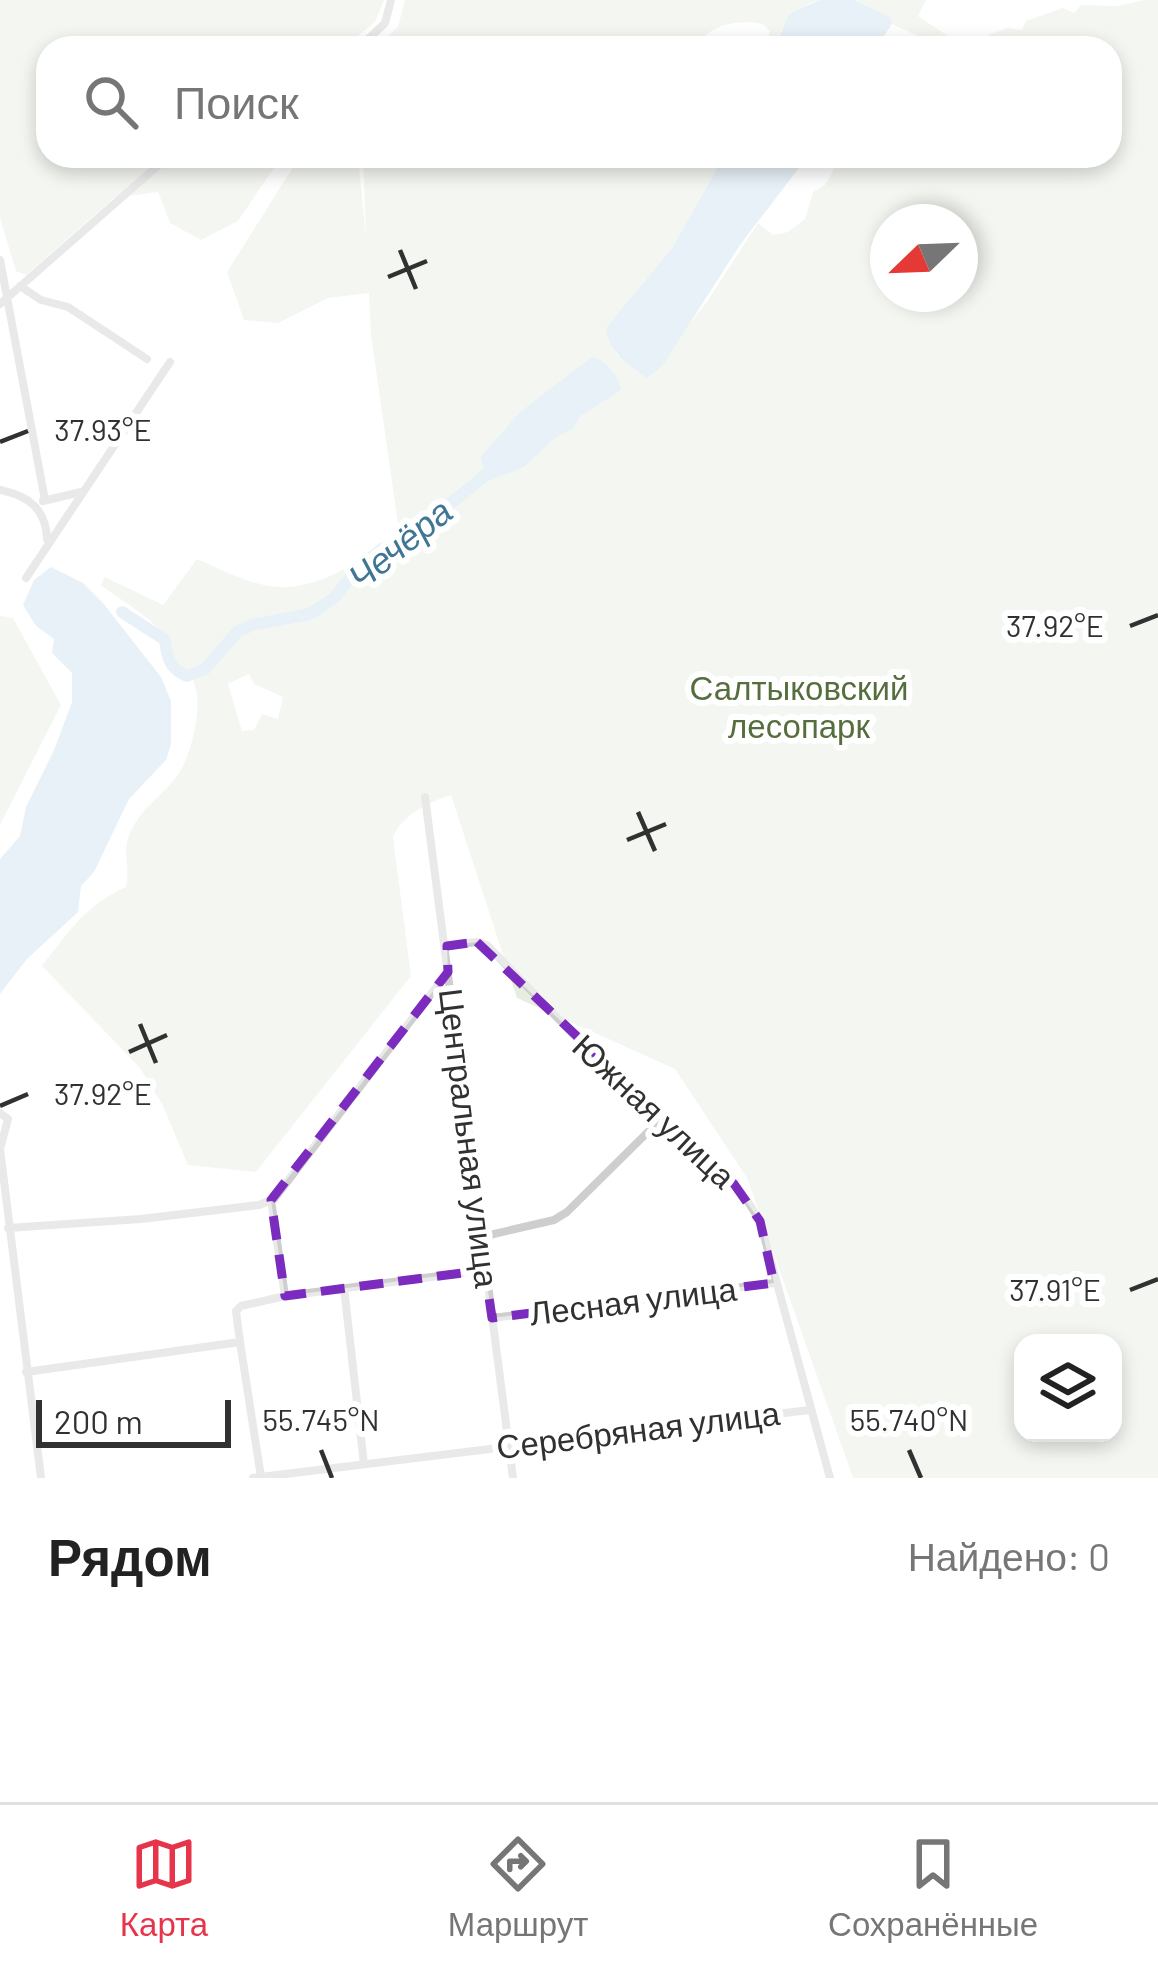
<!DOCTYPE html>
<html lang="ru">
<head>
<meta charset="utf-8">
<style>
	:root { --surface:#fff; --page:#f2f2f2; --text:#222; --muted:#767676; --line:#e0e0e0; --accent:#e6354a }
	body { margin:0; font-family:Barlow,sans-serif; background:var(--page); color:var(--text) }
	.controls { position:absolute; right:36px; bottom:36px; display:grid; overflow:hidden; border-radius:24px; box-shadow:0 6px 18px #0003 }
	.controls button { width:108px; height:108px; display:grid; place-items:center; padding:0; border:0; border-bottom:3px solid var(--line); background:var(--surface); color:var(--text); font:60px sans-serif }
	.compass { position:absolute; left:870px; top:204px; width:108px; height:108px; border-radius:50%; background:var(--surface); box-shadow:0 6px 18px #0003; rotate:247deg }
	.scale { position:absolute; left:36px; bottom:30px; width:195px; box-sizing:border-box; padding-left:12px; border:6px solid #313131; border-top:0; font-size:33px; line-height:42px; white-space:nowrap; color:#313131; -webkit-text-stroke:9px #fff; paint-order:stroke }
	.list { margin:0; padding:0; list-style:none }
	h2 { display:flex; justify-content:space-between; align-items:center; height:156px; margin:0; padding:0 48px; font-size:51px }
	h2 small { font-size:39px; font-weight:400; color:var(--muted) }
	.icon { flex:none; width:66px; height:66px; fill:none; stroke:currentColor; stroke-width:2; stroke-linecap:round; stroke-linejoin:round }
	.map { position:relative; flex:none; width:1158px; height:1478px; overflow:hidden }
	.search { position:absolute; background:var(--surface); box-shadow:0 6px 18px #0003; left:36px; right:36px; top:36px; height:132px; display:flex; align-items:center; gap:30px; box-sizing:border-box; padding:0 42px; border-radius:36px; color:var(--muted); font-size:45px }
	.sheet { height:324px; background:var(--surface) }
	nav { display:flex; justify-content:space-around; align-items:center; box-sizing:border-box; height:168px; border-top:3px solid var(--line); background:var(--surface); font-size:33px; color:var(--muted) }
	nav a { display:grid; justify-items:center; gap:6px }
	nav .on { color:var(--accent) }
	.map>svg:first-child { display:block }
	.green { fill:#e7eddf; fill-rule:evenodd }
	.water { fill:#cce1ed }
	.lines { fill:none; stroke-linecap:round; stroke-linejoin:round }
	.river { stroke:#cce1ed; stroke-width:12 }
	.minor { stroke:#cecece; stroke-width:8 }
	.marked { fill:none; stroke:#7b2cbf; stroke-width:9; stroke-dasharray:24 15; stroke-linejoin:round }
	.ticks { fill:none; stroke:#313131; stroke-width:4.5 }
	.labels { text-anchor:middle; stroke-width:12; stroke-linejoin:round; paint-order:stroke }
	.park-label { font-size:33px; fill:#566d3d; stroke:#fff }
	.street-label { font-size:33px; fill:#313131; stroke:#fff }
	.water-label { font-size:36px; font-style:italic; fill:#3e7694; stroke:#fff }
	.ticks-label { font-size:30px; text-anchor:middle; fill:#313131; stroke:#fff; stroke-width:12; stroke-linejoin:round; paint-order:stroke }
</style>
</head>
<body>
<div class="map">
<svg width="1158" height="1478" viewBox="0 0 1158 1478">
	<rect width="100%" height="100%" fill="#fff"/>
	<!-- green -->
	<path class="green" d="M0,0H384L375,22L343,48H48V156H282L238,221L201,240L170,223L158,192L114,198L26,275L16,271L0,218Z
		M405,0H820C795,8 781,23 774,48H765L770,31L763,24C738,19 708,25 695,48H374L398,27Z
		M856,0H926L918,16L966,48H943L892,24L889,17Z
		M1144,0H1158V1478H853L747,1178L675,1069L517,998L451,795C429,802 402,815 393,837L411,976L256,1172L188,1165L162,1104L140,1068L42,966C67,933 87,904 126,887C131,867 121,852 130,833C142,805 168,793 182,768C193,748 205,697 191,677C188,671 181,669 177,664C172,657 171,646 166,638C153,618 120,600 101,585L105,577L163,605L197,559C218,568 239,579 260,584C310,598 362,561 399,531L371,335L369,293L328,298L278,323L244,320L227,272L300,156H358L366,238L363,156H724L672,248L606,329L616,354L647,378L706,303L758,223L773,235L788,232L805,219L813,192L825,185L841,156H1110V48H1075L1063,37L1049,42L1045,48H1004L988,35L1008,28L1022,30L1026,21L1063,8L1074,13L1081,5L1117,6ZM888,222H960V294H888ZM579,370L617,390L581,416L573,429L554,438L524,466L511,469L480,459ZM249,674L254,684L283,697L278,719L262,714L254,730L242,731L228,684ZM1023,1343H1113V1433H1023Z
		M0,616L13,618L61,705L0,825Z"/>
	<!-- water -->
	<path class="water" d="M820,0H855L890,17L892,24L876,48H774L789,14Z
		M724,156H808L740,245L663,365L647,378C628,365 609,353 606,328L672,248Z
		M592,357C607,360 618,376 621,390L581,416L573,429L555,438L524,467L489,481L480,458L520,412Z
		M51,567L83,583L103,603L161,677L171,701V744L166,760L129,799L94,872L81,886L78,912L27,959L0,994V859L20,836L26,807L54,750L72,702V673L52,653L54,639L36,626L23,605L34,580Z"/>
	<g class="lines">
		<!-- river -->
		<path class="river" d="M122,612L165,640C167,658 170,669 187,676L205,669L237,632L252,625L310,614L334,598L357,569L382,549L425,530L439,513L499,464"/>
		<!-- minor -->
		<path class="minor" d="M359,48L385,23L391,0
			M0,260L45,500
			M20,286L41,300L68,307L147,359
			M0,304L169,156
			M0,490C29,496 46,509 47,539
			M43,501L81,492
			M26,578L170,362
			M425,797L513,1478
			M447,946L477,942L487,945L658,1122C704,1146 734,1177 760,1221L830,1478
			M0,1113L8,1119L0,1149L41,1478
			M271,1200L285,1296
			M8,1228L141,1219L259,1205L274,1199L448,972
			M481,1237L554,1220L567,1212L658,1122
			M344,1288L364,1464
			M492,1318L774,1283
			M240,1342L261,1477
			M26,1372L240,1342L236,1311L241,1306L285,1296L485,1270
			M253,1478L809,1410"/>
	</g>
	<!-- marked area -->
	<path d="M0 0H1158V1478H0ZM477,942L734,1184L760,1221L774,1283L492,1318L485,1270L285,1296L271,1200L448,972L447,946Z" fill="#fff" fill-opacity=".55" fill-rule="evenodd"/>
	<path class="marked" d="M477,942L734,1184L760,1221L774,1283L492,1318L485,1270L285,1296L271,1200L448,972L447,946Z"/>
	<!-- ticks -->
	<path class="ticks" d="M400,250L416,289M388,277L427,261M0,442L28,431M1130,626L1158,615M638,812L655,851M627,840L666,824M140,1024L156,1063M129,1052L167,1035M0,1106L28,1094M1130,1290L1158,1279M321,1450L332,1478M909,1450L921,1478"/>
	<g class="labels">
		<!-- park labels -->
		<g class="park-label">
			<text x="799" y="700">Салтыковский<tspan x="799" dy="38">лесопарк</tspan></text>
		</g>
		<!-- street labels -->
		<g class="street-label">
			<text transform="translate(654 1111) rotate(43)" y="12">Южная улица</text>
			<text transform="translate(469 1138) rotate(83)" y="12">Центральная улица</text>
			<text transform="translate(633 1301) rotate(-7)" y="12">Лесная улица</text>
			<text transform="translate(638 1430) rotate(-7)" y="12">Серебряная улица</text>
		</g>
		<!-- water labels -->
		<g class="water-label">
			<text transform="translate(400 544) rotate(-39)" y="13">Чечёра</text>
		</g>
	</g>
	<g class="ticks-label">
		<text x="103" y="441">37.93°E</text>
		<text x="1055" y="637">37.92°E</text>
		<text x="103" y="1105">37.92°E</text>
		<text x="1055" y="1301">37.91°E</text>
		<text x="321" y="1431">55.745°N</text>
		<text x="909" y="1431">55.740°N</text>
	</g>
</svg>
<div class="controls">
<button><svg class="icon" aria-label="layers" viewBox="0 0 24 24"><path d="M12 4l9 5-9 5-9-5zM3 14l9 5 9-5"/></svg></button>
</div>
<svg class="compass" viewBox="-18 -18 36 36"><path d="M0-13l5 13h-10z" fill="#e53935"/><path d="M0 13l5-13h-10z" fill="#767676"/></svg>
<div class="scale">200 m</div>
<div class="search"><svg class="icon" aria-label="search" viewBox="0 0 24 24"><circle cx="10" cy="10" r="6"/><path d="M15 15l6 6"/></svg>Поиск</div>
</div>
<section class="sheet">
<h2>Рядом<small>Найдено: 0</small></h2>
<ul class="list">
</ul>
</section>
<nav>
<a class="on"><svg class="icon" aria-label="map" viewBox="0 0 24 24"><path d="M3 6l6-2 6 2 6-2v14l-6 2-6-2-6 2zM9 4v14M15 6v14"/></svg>Карта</a>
<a><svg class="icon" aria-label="directions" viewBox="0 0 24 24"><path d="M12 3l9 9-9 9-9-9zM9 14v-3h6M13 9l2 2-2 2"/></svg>Маршрут</a>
<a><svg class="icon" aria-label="saved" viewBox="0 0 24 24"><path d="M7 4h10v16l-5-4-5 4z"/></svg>Сохранённые</a>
</nav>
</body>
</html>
